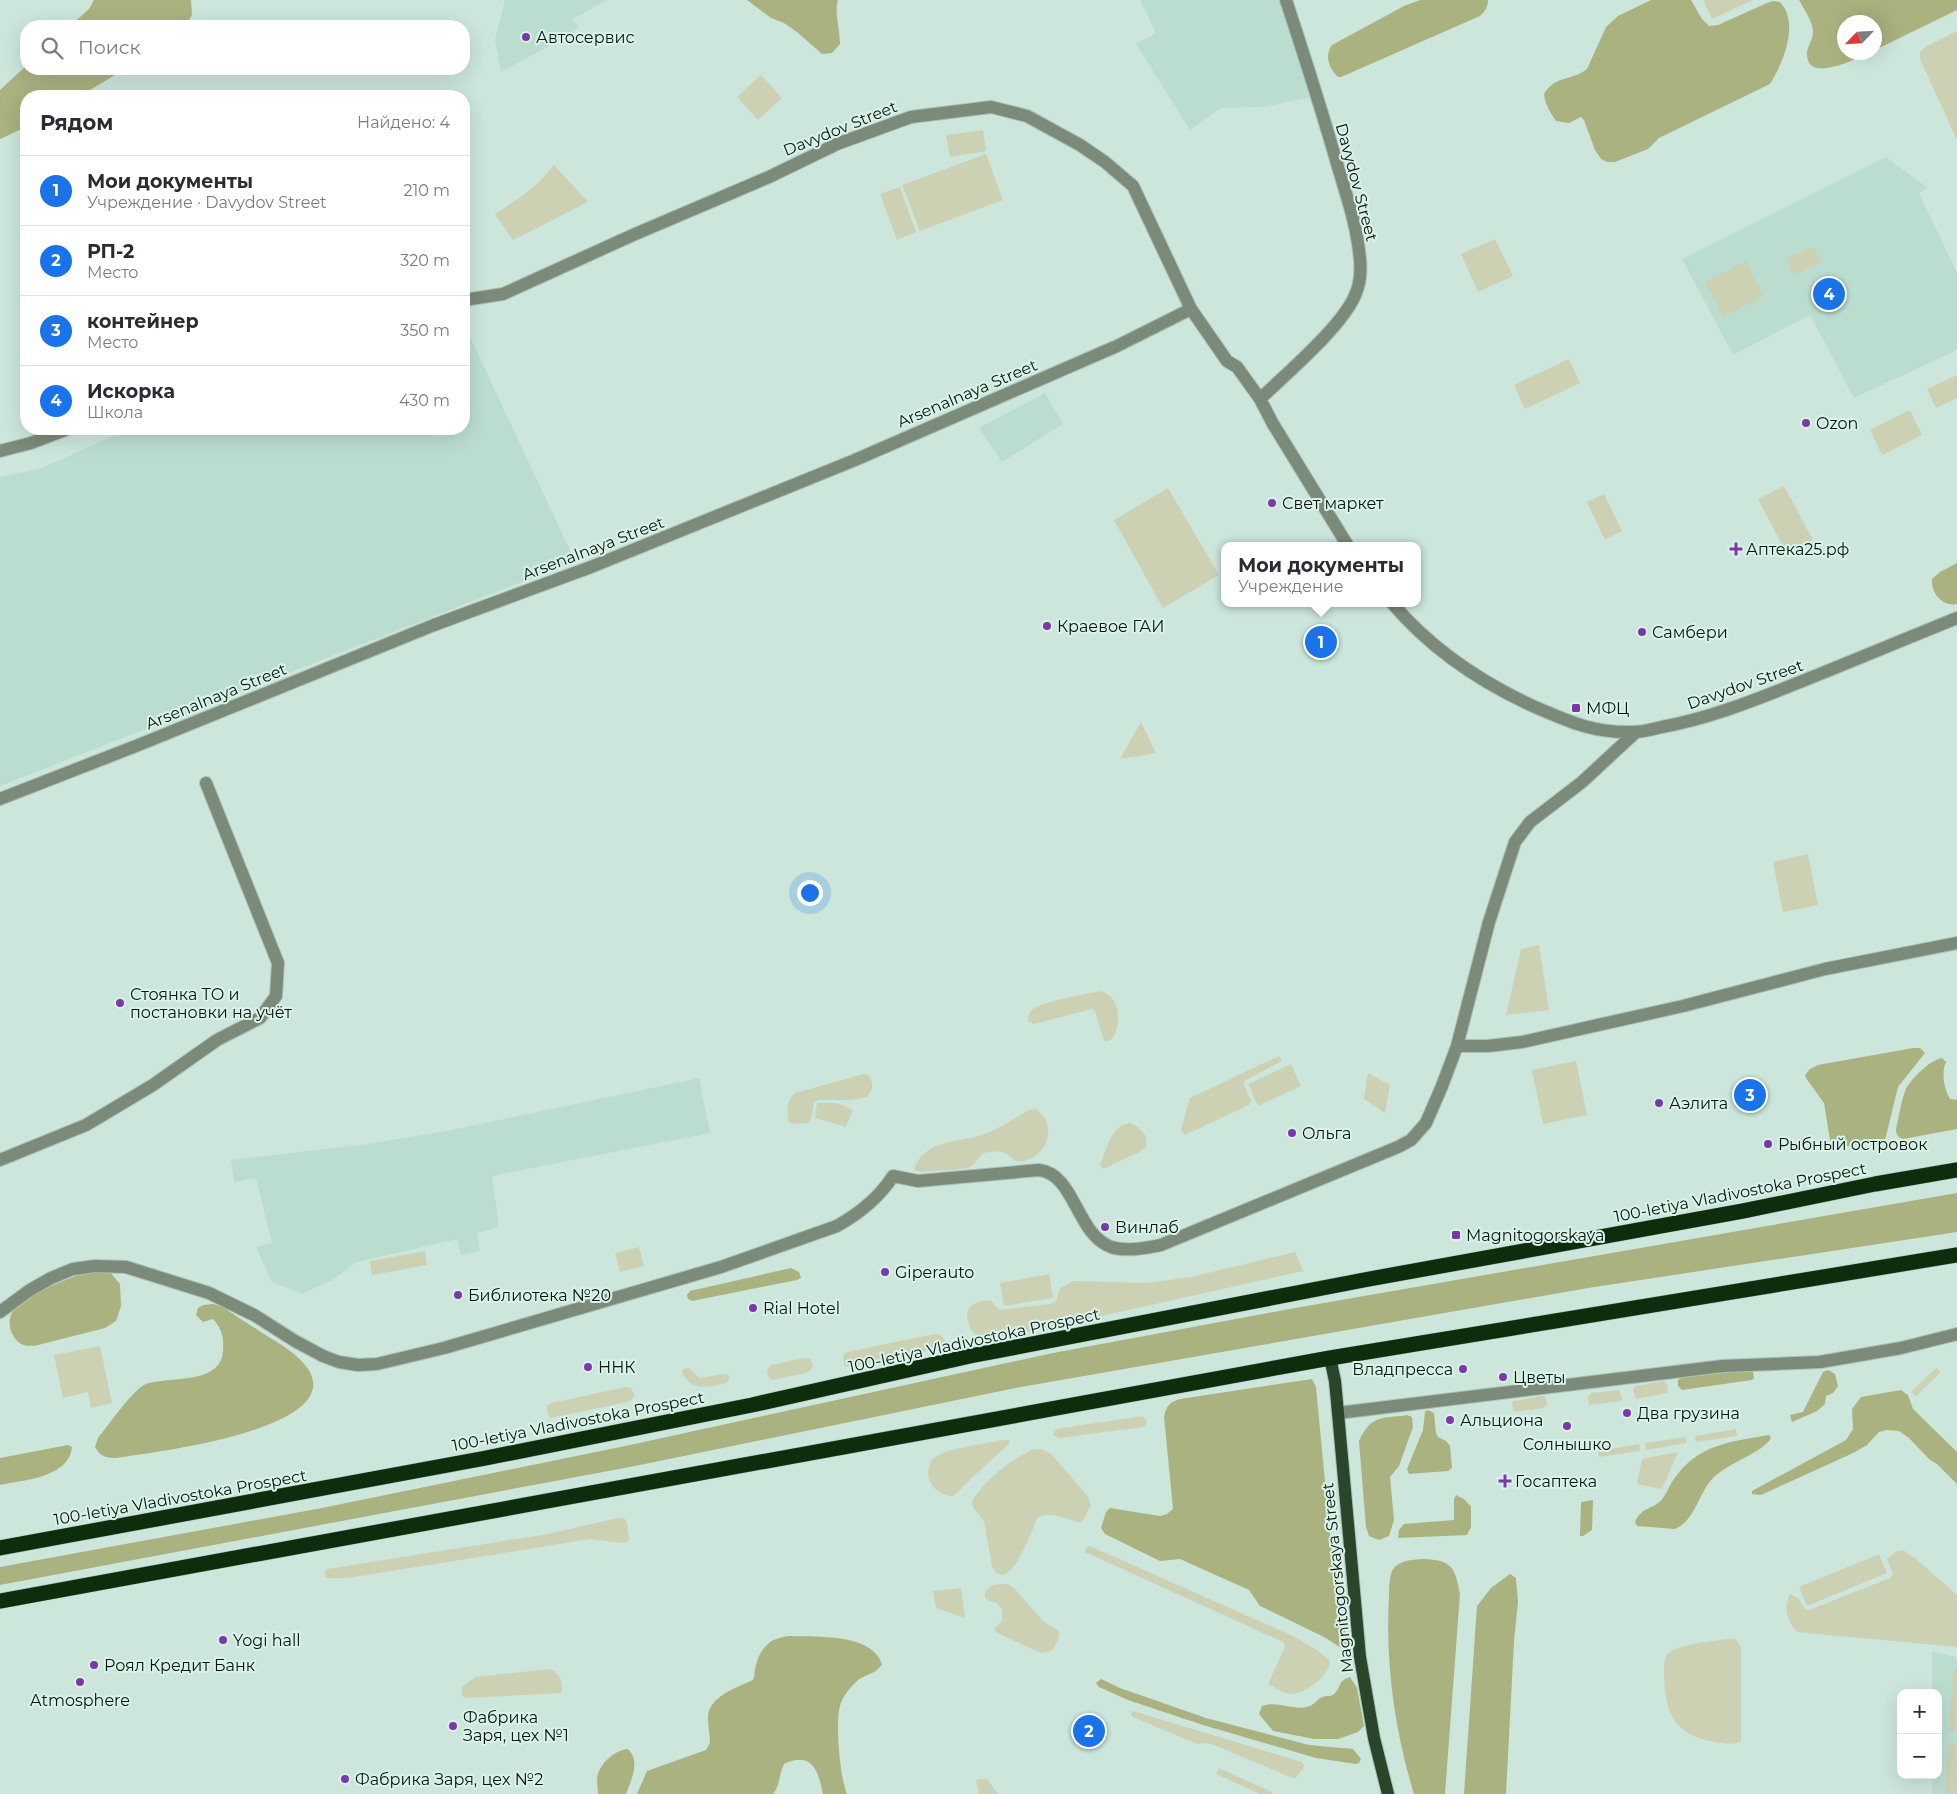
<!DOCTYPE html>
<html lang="ru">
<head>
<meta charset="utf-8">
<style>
	:root { --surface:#fff; --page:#f2f2f3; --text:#2b2b33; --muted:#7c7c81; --line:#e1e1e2; --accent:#1a73e8 }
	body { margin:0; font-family:Montserrat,sans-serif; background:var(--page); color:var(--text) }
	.controls { position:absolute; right:15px; bottom:15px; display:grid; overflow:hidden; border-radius:10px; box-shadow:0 5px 20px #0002 }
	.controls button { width:45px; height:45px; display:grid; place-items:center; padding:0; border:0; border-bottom:1px solid var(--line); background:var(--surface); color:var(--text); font:25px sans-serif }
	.compass { position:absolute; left:1837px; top:15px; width:45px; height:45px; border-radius:50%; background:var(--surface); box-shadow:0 5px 20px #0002; rotate:245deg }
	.you { position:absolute; left:809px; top:892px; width:18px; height:18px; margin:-12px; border:4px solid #fff; border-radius:50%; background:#1a73e8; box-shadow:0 0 0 8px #1a73e833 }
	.badge { display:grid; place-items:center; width:32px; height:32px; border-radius:50%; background:var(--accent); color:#fff; font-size:16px; font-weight:700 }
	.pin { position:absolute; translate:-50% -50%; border:2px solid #fff; box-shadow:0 1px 5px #0006 }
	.popup { position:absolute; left:1221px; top:542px; width:200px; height:65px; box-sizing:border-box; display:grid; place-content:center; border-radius:10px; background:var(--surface); filter:drop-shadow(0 1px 4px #0005); font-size:16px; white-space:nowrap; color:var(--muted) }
	.popup b { font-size:19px; color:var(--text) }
	.popup::after { content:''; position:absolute; left:50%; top:100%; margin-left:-10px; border:10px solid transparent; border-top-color:var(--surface) }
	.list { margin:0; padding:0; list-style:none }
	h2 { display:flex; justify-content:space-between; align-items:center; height:65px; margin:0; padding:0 20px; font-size:21px }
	h2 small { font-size:16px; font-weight:400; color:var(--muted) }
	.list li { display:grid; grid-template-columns:32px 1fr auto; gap:15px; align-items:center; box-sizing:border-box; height:70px; padding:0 20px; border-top:1px solid var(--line) }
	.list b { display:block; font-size:19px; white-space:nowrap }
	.list p { margin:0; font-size:16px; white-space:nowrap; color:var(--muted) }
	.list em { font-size:16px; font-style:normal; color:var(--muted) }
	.icon { flex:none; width:28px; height:28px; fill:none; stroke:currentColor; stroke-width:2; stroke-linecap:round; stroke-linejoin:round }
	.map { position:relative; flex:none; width:1957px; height:1794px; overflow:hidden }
	.search { position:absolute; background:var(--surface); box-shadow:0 5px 20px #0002; left:20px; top:20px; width:450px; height:55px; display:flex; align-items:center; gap:12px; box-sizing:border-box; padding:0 18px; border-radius:20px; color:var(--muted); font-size:19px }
	.panel { position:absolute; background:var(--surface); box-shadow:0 5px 20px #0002; left:20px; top:90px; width:450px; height:345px; border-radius:20px }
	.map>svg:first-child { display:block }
	.built { fill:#bbddd0 }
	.green { fill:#ccd1b3 }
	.forest { fill:#aab27f }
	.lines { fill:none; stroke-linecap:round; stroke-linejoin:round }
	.minor-casing { stroke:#a9c0b7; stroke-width:14 }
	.major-casing { stroke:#a9c0b7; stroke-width:14 }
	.highway-casing { stroke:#a9c0b7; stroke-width:16 }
	.minor { stroke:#7b8a79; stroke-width:12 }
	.major { stroke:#2a4529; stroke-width:12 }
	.highway { stroke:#0d2d0c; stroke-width:15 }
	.poi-dot { fill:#7a38ac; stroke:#d9f3e9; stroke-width:2 }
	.labels { text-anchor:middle; stroke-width:4; stroke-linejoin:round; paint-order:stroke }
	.poi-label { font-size:16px; fill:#09120f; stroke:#d9f3e9; text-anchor:start }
	.street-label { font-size:16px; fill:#09120f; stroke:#d9f3e9 }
</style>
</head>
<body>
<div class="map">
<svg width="1957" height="1794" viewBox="0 0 1957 1794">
	<rect width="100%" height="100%" fill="#cce6dc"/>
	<!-- built -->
	<path class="built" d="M505,0H607L573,19L578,27L573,33L501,72L495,40Z
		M1140,0H1279L1310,97L1264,107L1221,108L1190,130L1136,44L1156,33Z
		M1886,157L1928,188L1919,193L1957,273V350L1854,398L1810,315L1733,355L1682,259Z
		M464,324L575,561L0,786V477L40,469L128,429H464Z
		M1045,393L1063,424L1002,462L979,428Z
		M699,1078L710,1133L492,1176L499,1227L477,1233L480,1251L461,1255L457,1239L357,1262L332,1280L302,1294L272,1282L256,1247L272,1243L256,1178L234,1182L231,1160L367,1144L452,1130Z
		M1932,1652L1957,1657V1794H1932V1775H1938V1693H1932Z"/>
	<!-- green -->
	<path class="green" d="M1703,0H1753L1712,19Z
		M1957,31V140L1920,59V52L1925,47Z
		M761,75L782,98L758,120L737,97Z
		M983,130L986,151L950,157L946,135Z
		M986,154L1003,200L920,231L902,185Z
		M554,165L588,202L513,240L495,214C517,200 538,186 554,165Z
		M900,187L916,232L897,240L880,194Z
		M1495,239L1513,276L1478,292L1461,254Z
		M1813,246L1821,263L1794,275L1786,258Z
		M1746,261L1764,296L1723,317L1705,282Z
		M1569,359L1580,383L1525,409L1514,385Z
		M1957,375V398L1936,408L1927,389Z
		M1910,410L1922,435L1882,455L1870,430Z
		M1784,486L1813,540L1787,554L1758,499Z
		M1168,488L1219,575L1163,608L1114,520Z
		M1604,494L1622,531L1605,540L1587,502Z
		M1141,722L1156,753L1120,759Z
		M1808,854L1818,905L1783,912L1773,862Z
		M1539,945L1549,1010L1506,1015L1521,949Z
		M1101,991C1106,993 1111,996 1114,1001C1120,1011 1120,1034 1109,1041H1104L1095,1011L1092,1009L1034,1024L1028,1021C1028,1016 1028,1014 1032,1010C1042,1001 1087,994 1101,991Z
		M1279,1056L1282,1061L1244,1081V1085L1251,1101L1249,1105L1187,1134L1184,1135L1181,1129L1190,1098Z
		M1576,1061L1587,1115L1543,1124L1532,1070Z
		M1291,1064L1301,1086L1258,1106L1248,1084Z
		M1368,1073L1390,1085L1385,1113L1364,1099Z
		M864,1074L869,1076C874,1084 873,1090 867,1097L851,1100H818L814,1103L811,1118L809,1123L792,1124L789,1122C786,1112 787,1100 795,1093Z
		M817,1103H837L853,1110L846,1127L815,1118Z
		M1035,1109C1057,1121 1050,1153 1027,1160C1012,1165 1013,1156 1003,1152C997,1150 989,1152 983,1153C977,1160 974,1167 964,1169L921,1172L914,1170C923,1138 963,1143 987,1133C1002,1127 1015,1118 1029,1110Z
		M1129,1123C1140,1127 1149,1134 1146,1147L1139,1152L1103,1169L1100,1165C1107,1150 1110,1126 1129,1123Z
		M639,1247L644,1266L620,1272L615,1253Z
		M425,1251L427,1265L372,1275L370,1261Z
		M1295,1252L1303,1271L1016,1335L980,1339C961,1324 962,1298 991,1301L1000,1310L1050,1304L1056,1301L1060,1288L1073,1281L1147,1283L1191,1277Z
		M1049,1274L1053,1298L1004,1306L1000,1283Z
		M935,1334L941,1335L945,1341L943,1347L937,1349L847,1367L844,1364L843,1355L847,1352Z
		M100,1346L112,1403L91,1408L88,1392L63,1398L54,1355Z
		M804,1358L810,1359L813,1365L811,1370L806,1373L772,1380L768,1376L767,1371L771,1365Z
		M689,1368L699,1378L723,1374L729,1375L730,1378L726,1383C708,1388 692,1391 682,1373L683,1369Z
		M1936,1368L1941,1372L1916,1396L1911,1392Z
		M1664,1381L1667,1384L1668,1393L1636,1399L1633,1389L1635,1386Z
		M626,1387L631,1388L634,1394L633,1399L627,1402L551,1418L548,1415L547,1406L551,1403Z
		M1619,1390L1622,1399L1621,1401L1589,1405L1588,1397L1591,1393Z
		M1543,1396L1546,1397L1547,1405L1543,1408L1516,1412L1513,1410L1512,1402L1514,1401Z
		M1143,1416L1147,1421L1146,1425L1143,1427L1060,1438L1053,1435L1056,1429Z
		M1736,1429L1737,1436L1696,1442L1695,1436Z
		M1686,1437L1687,1443L1646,1450L1645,1443Z
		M1002,1440H1010L1009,1444L977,1473L954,1496C939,1497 924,1482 929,1467C931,1463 931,1459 935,1457C947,1448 986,1444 1002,1440Z
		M1639,1444L1640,1451L1599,1457L1598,1451Z
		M1034,1449H1042L1051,1454L1087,1495L1091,1505L1082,1522C1067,1522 1054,1510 1038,1517C1033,1527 1008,1600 992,1566L984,1521L973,1507L972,1502C981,1482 1015,1457 1034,1449Z
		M1678,1452L1662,1489L1637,1484L1642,1459Z
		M618,1518H624L627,1522L629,1541L624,1543L590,1539L348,1578H326L324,1572L327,1569L548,1534Z
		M1090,1546L1293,1636L1317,1650L1330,1661C1330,1676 1304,1695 1290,1694C1282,1693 1274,1687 1268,1684L1285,1647L1283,1642L1085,1552L1086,1548Z
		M1903,1550L1915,1558L1957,1595V1647L1797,1632C1787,1621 1783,1608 1790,1594L1797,1597L1806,1610H1809L1890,1578L1893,1574L1887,1559L1897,1551Z
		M1879,1554L1887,1573L1807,1606L1799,1587Z
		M999,1584H1008L1014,1588L1043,1621L1058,1630L1060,1635L1053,1650L1042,1653L1012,1640L995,1631V1628L1002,1621V1610L997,1603L990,1601L985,1598V1592L992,1585Z
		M961,1588L965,1618L936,1608L933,1591Z
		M1728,1639H1736L1741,1647V1741C1734,1746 1723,1743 1715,1742C1674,1735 1665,1713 1664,1675C1664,1668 1663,1658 1669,1653C1678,1644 1714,1641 1728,1639Z
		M551,1669C561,1675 562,1681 562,1692L560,1693L466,1698L462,1696V1687L475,1677Z
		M1953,1670H1957V1732H1949Z
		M1133,1711L1302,1762L1304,1765L1303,1769L1295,1779L1214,1745L1207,1743L1197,1744L1133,1717L1131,1715Z
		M1948,1743L1957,1744V1794H1945Z
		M1219,1768L1272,1792L1271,1794H1260L1216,1774Z
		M980,1779H987L998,1794H979L976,1780Z"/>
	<!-- forest -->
	<path class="forest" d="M94,0H191L192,15L186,26H70L89,9Z
		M747,0H838C834,12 840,30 840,44L832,53L822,54L797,32L784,23L771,18Z
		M1420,0H1488C1488,7 1485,11 1480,16L1341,77H1338C1329,68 1324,56 1332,45L1404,6Z
		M1651,0H1691L1702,19L1709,26L1718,25L1767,3L1773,1L1780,2C1800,23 1783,63 1770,84L1659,138L1648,149L1615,162H1607L1601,159L1595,150L1584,120L1581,117L1569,123L1556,121C1550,112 1545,104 1544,94C1555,75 1572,81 1587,69L1606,27L1618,16Z
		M1799,0H1957V10L1875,50L1874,22H1844V52L1869,53C1855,59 1807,84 1807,54C1807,46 1813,40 1813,32C1813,22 1804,9 1799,0Z
		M26,66V69H125L80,96H26V127L0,139V90Z
		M1957,563V604C1942,607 1931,593 1932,579L1940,572Z
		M1913,1048H1920L1925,1053L1898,1087L1885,1140L1835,1148L1830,1140L1824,1103L1806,1078L1805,1075L1810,1069L1818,1065Z
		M1942,1058L1946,1062C1941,1073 1944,1088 1950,1099L1957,1100V1129L1903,1139C1898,1137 1896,1135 1896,1129C1899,1117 1901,1100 1906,1089C1912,1078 1930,1060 1942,1058Z
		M1957,1193V1232L1588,1288L1021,1387L635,1466L0,1585V1567L322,1508L630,1445L1053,1353L1295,1308Z
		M791,1268L799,1272L801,1278L797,1280L692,1301L688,1299L687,1295L690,1291Z
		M92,1270L109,1271L120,1284L121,1306L116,1321L105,1328L38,1345C27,1347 20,1346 14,1337C10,1331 8,1322 11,1315C18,1296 73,1277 92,1270Z
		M213,1304L223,1307C236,1316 250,1325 264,1334C280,1344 297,1353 308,1369C348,1430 148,1453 116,1458C106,1458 100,1456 95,1447L98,1438C108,1426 134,1388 146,1384C170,1376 221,1385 223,1351C224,1337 222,1329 213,1319L203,1322L196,1315L198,1308L203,1305Z
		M1745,1370L1753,1372L1754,1378L1752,1380L1682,1390L1678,1386V1380L1681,1378Z
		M1828,1370L1835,1374L1838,1386L1833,1393L1826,1396L1825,1404L1817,1411L1792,1422L1790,1415L1803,1412L1823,1372Z
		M1312,1379L1316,1387L1335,1586L1349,1649L1346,1651L1324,1637L1260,1606L1249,1590L1180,1559L1160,1561L1105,1534L1101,1528L1106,1512L1110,1508L1160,1516L1167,1514L1173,1509L1164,1417C1166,1406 1170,1402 1180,1399Z
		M1901,1390L1908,1395L1913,1409L1957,1452V1484L1937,1464L1930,1460L1909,1438L1899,1431L1887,1430L1879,1432L1867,1445L1853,1453L1761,1495L1752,1494V1491L1846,1440L1853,1429L1852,1409L1861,1397Z
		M1428,1410L1434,1413L1436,1433L1438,1437L1446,1441L1450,1446L1452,1468L1448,1471L1409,1474L1407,1469L1423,1430L1425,1412Z
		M1407,1415L1412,1417L1413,1427L1399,1466L1390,1477L1394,1520L1389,1536L1379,1540L1369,1536L1366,1527L1359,1441C1372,1414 1381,1419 1407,1415Z
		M1769,1435L1771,1438C1764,1452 1728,1463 1714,1477C1699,1491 1696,1520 1675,1529L1637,1526L1635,1522C1643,1505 1653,1511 1663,1498C1668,1491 1671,1482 1677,1475C1700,1444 1734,1441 1769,1435Z
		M68,1445L72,1447C69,1478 23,1480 0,1485V1458Z
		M1456,1495L1464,1499L1471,1507V1527L1467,1535L1398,1538L1399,1530L1404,1524L1454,1520V1499Z
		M1593,1500L1592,1530L1583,1536H1580L1581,1502Z
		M1423,1559C1452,1560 1455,1567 1460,1594L1445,1794H1414C1395,1732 1385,1663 1389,1597C1389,1590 1389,1578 1392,1571C1398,1560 1412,1560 1423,1559Z
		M1510,1574L1516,1578L1518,1602L1514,1641L1506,1794H1464L1477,1606L1491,1588Z
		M789,1636C816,1637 872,1633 882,1664C876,1675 863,1674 855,1683C849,1689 842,1697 840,1706C835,1724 840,1777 847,1794H823C818,1770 812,1751 784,1764C779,1774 780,1786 773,1794H637L647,1771L706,1750L710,1743C710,1735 708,1727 708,1719C707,1697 736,1688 753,1680C755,1676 754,1673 755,1669C759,1649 769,1638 789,1636Z
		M1350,1677L1357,1688L1364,1726L1358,1732L1338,1739H1314L1273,1731L1259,1714L1262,1706C1277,1700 1295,1712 1310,1706C1315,1704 1318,1698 1323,1697C1327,1695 1331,1697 1334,1694C1342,1687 1337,1681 1350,1677Z
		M1101,1679L1120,1688L1206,1718L1309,1745L1353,1749L1361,1759L1359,1763L1356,1764L1316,1758L1203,1725L1128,1700L1099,1687L1096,1683Z
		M628,1749C641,1762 631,1780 626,1794H598C598,1788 596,1779 598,1774C602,1762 615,1750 628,1749Z"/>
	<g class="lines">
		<defs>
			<path id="minor" d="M464,300L503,294L633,235L769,177L837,144L911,117L991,107L1027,116L1080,145L1105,162L1133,186L1191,309L1227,361L1237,367L1260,399L1273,424L1348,546
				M1260,399C1287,373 1344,325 1356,293C1361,281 1361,264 1359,251C1356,223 1346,194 1338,167C1322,111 1304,55 1286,0
				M0,451L31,443L68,429
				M1392,603C1431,649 1480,682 1535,707C1570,722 1593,733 1633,732C1643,732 1653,729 1662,727C1705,719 1745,704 1785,688C1843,665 1900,641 1957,618
				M0,799L141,744L434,625L591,567L855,460L1117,346L1191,309
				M1457,1046H1488L1522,1042L1683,1006L1825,969L1957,943
				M0,1160L86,1125L153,1085L217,1040L260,1018L276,996L278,963L206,783
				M0,1312L30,1290L51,1278L73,1269L95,1266L126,1267L209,1293L254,1315L295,1341L323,1356L339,1362L358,1365L377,1364L444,1348L721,1267L837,1226C860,1213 879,1198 893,1176L918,1181L1039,1170C1075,1174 1076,1234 1111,1247C1126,1252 1146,1248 1161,1245L1398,1147L1411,1140L1426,1123L1442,1086L1457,1046L1489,922L1515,842L1530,822L1582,782L1636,732
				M1338,1413L1723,1366L1820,1362L1901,1348L1957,1334"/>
			<path id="major" d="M1330,1358L1335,1381L1338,1413L1360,1657L1374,1738L1388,1794"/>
			<path id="highway" d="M0,1548L486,1458L752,1405L970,1356L1364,1280L1743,1211L1875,1184L1957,1170
				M0,1601L1330,1358L1957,1255"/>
		</defs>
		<!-- minor casing -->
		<use href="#minor" class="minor-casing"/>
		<!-- major casing -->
		<use href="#major" class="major-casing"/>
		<!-- highway casing -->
		<use href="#highway" class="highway-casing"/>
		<!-- minor -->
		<use href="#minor" class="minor"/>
		<!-- major -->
		<use href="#major" class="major"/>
		<!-- highway -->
		<use href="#highway" class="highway"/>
	</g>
	<!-- markers -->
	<g class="poi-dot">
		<circle cx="526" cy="37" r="5"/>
		<circle cx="1806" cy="423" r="5"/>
		<circle cx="1272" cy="503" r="5"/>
		<path d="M1733.5 541.5h5v5h5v5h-5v5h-5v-5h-5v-5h5z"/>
		<circle cx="1047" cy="626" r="5"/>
		<circle cx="1642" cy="632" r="5"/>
		<rect x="1571" y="703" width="10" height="10" rx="2.5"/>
		<circle cx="120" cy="1003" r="5"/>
		<circle cx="1659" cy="1103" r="5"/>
		<circle cx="1292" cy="1133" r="5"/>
		<circle cx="1768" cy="1144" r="5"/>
		<circle cx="1105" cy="1227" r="5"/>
		<rect x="1451" y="1230" width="10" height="10" rx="2.5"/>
		<circle cx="885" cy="1272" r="5"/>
		<circle cx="458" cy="1295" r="5"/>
		<circle cx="753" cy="1308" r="5"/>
		<circle cx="588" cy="1367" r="5"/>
		<circle cx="1463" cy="1369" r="5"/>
		<circle cx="1503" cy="1377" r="5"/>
		<circle cx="1627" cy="1413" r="5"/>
		<circle cx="1450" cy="1420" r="5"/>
		<circle cx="1567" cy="1426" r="5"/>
		<path d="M1502.5 1473.5h5v5h5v5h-5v5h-5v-5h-5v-5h5z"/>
		<circle cx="223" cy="1640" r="5"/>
		<circle cx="94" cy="1665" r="5"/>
		<circle cx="80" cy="1682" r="5"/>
		<circle cx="453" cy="1726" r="5"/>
		<circle cx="345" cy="1779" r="5"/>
	</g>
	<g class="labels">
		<!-- poi labels -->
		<g class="poi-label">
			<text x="536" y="43">Автосервис</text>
			<text x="1816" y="429">Ozon</text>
			<text x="1282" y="509">Свет маркет</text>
			<text x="1746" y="555">Аптека25.рф</text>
			<text x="1057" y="632">Краевое ГАИ</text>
			<text x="1652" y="638">Самбери</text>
			<text x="1586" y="714">МФЦ</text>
			<text x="130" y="1000">Стоянка ТО и<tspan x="130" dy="18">постановки на учёт</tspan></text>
			<text x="1669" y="1109">Аэлита</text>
			<text x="1302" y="1139">Ольга</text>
			<text x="1778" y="1150">Рыбный островок</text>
			<text x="1115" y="1233">Винлаб</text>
			<text x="1466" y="1241">Magnitogorskaya</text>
			<text x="895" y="1278">Giperauto</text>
			<text x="468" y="1301">Библиотека №20</text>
			<text x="763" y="1314">Rial Hotel</text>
			<text x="598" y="1373">ННК</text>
			<text x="1453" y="1375" text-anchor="end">Владпресса</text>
			<text x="1513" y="1383">Цветы</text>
			<text x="1637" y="1419">Два грузина</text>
			<text x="1460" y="1426">Альциона</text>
			<text x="1567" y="1450" text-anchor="middle">Солнышко</text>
			<text x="1515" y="1487">Госаптека</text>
			<text x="233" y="1646">Yogi hall</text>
			<text x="104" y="1671">Роял Кредит Банк</text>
			<text x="80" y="1706" text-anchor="middle">Atmosphere</text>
			<text x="463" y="1723">Фабрика<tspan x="463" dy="18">Заря, цех №1</tspan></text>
			<text x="355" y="1785">Фабрика Заря, цех №2</text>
		</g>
		<!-- street labels -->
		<g class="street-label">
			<text transform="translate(840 128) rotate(-22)" y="6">Davydov Street</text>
			<text transform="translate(1357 182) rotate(75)" y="6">Davydov Street</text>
			<text transform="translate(967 393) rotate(-23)" y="6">Arsenalnaya Street</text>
			<text transform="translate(593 548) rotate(-21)" y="6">Arsenalnaya Street</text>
			<text transform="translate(1745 684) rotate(-19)" y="6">Davydov Street</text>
			<text transform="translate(216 696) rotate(-22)" y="6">Arsenalnaya Street</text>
			<text transform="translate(1740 1192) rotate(-11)" y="6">100-letiya Vladivostoka Prospect</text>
			<text transform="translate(974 1340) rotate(-12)" y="6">100-letiya Vladivostoka Prospect</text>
			<text transform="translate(578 1421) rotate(-11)" y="6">100-letiya Vladivostoka Prospect</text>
			<text transform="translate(180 1497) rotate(-10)" y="6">100-letiya Vladivostoka Prospect</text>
			<text transform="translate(1337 1578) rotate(-96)" y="6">Magnitogorskaya Street</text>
		</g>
	</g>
</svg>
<div class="controls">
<button>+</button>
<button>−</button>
</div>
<svg class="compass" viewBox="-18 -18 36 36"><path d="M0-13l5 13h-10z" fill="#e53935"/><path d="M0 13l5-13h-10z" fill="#7c7c81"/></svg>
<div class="you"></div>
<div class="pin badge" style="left:1321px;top:642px">1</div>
<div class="popup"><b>Мои документы</b>Учреждение</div>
<div class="pin badge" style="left:1089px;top:1731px">2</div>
<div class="pin badge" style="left:1750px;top:1095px">3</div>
<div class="pin badge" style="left:1829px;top:294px">4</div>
<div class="search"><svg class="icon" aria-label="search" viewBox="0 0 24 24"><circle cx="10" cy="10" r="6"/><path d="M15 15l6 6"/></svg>Поиск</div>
<section class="panel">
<h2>Рядом<small>Найдено: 4</small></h2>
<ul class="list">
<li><span class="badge">1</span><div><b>Мои документы</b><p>Учреждение · Davydov Street</p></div><em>210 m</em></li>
<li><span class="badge">2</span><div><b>РП-2</b><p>Место</p></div><em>320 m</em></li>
<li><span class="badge">3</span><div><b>контейнер</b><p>Место</p></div><em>350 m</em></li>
<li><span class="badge">4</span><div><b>Искорка</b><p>Школа</p></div><em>430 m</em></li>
</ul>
</section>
</div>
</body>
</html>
